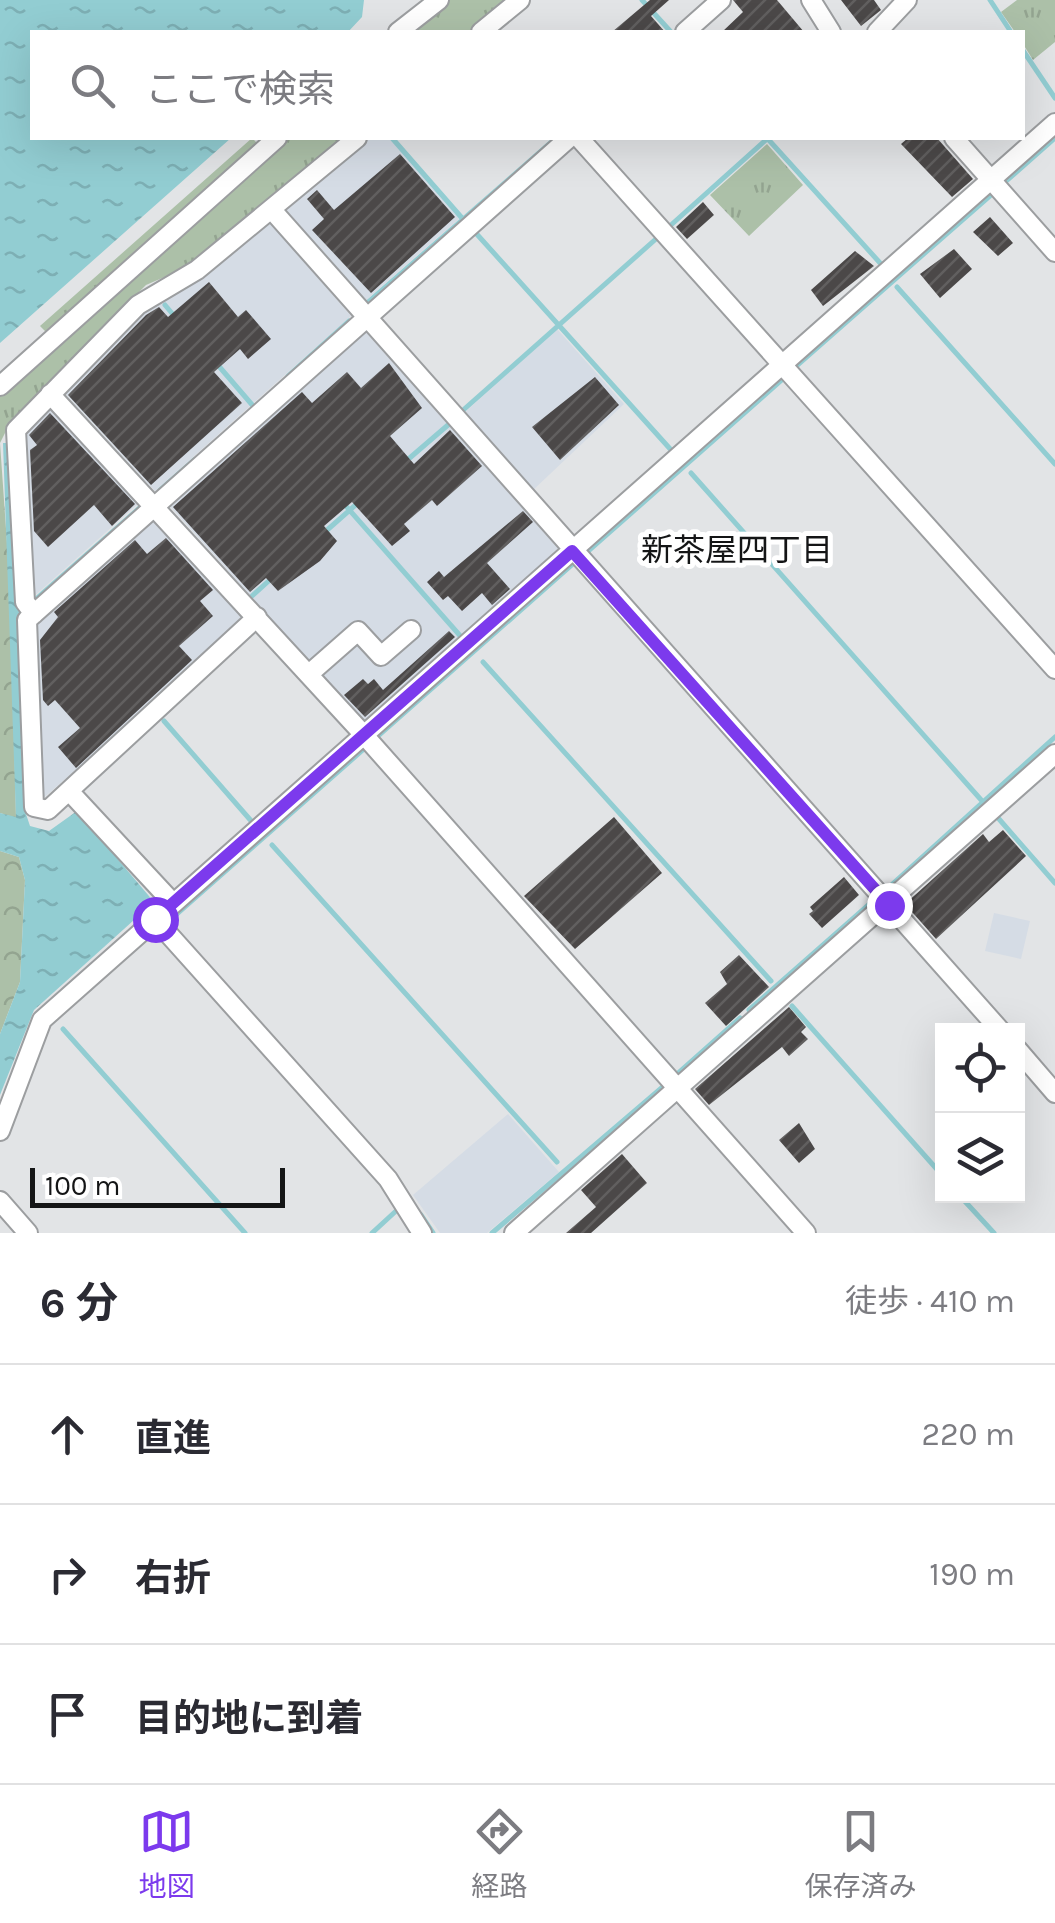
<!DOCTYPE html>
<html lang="ja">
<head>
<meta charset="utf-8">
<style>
	:root { --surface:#fff; --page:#f7f7f7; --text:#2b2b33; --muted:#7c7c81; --line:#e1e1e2; --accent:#7c3aed }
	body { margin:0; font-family:Karla,"Noto Sans JP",sans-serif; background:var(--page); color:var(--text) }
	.controls { position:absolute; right:30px; bottom:30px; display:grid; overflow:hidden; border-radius:0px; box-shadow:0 10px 40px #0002 }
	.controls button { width:90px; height:90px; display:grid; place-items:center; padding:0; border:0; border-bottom:2px solid var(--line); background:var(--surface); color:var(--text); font:50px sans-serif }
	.scale { position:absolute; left:30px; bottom:25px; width:255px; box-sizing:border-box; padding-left:10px; border:5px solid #141516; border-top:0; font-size:28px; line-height:35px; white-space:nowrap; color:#141516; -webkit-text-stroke:8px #fff; paint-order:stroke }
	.stop { position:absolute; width:30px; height:30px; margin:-22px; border:8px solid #7c3aed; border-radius:50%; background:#fff }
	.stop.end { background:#7c3aed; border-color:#fff; box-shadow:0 2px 10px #0008 }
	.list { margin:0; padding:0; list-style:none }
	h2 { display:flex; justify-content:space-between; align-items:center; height:130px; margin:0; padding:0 40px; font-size:42px }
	h2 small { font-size:32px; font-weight:400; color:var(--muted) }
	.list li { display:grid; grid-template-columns:65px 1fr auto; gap:30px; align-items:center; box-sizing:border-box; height:140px; padding:0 40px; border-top:2px solid var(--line) }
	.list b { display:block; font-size:38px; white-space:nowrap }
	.list em { font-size:32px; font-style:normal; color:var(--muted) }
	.icon { flex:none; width:55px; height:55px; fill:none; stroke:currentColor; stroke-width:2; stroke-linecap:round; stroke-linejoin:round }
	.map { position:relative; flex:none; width:1055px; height:1233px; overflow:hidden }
	.search { position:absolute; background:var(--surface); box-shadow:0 10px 40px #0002; left:30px; right:30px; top:30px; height:110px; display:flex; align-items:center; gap:25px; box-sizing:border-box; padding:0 35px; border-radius:0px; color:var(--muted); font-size:38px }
	.sheet { height:550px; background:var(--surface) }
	nav { display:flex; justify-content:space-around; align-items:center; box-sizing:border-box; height:140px; border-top:2px solid var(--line); background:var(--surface); font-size:28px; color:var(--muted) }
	nav a { display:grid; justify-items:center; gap:5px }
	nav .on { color:var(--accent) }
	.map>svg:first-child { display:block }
	.built { fill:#d5dce5 }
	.grass { fill:url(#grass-tufts) }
	.forest { fill:url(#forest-crowns) }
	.water { fill:url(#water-ripples) }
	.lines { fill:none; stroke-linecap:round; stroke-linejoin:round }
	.stream { stroke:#92cdd2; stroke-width:5 }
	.building { fill:url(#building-hatch) }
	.minor-casing { stroke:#9c9ea0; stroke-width:22 }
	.minor { stroke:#fff; stroke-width:18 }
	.route { stroke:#7c3aed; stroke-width:12 }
	.labels { text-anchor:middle; stroke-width:10; stroke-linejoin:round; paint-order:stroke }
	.neighbourhood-label { font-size:32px; fill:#141516; stroke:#fff }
</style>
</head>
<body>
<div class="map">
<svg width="1055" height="1233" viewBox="0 0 1055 1233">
	<defs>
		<pattern id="grass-tufts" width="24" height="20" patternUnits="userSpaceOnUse" patternTransform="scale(2.5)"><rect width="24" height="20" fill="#acc0a8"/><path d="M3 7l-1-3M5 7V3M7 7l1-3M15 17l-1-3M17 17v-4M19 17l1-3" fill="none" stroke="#93a490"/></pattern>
		<pattern id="forest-crowns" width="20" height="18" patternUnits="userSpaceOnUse" patternTransform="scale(2.5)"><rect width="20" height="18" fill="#acc0a8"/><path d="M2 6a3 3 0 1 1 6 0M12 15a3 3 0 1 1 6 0" fill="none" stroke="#93a490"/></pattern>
		<pattern id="water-ripples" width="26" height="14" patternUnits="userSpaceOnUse" patternTransform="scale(2.5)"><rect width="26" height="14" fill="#92cdd2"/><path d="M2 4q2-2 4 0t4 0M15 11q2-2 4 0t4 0" fill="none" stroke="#7dafb4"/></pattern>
		<pattern id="building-hatch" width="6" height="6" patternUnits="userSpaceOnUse" patternTransform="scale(2.5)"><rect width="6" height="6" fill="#4b4848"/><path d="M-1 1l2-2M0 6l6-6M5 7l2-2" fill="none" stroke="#615f5f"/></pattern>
	</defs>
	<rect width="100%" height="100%" fill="#e2e4e6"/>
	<!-- built -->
	<path class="built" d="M365,138H390L460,218L363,303L281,209Z
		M268,220L351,316L155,491L62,390L157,298L163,302L202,276Z
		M557,329L624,404L531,492L463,414Z
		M364,330L563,554L367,725L168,504Z
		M49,402L141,501L32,598L20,431Z
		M155,514L248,619L40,801L32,622Z
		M994,913L1030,921L1021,959L985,951Z
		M508,1114L559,1172L487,1233H440L413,1195Z"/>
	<!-- grass -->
	<path class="grass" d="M450,0H509L471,32H410Z
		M1017,0H1055V42L1033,60L1023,44L1022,32H1015L1001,12Z
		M252,138L259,145L47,333L40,326Z
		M288,138H346L197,263L146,285L12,419L0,443V395Z
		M767,144L803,185L749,236L710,195Z"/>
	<!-- forest -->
	<path class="forest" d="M0,443L11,600L16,818L0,813Z
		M0,851L19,857L25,880L20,982L0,1034Z"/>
	<!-- water -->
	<path class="water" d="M0,0H364L362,17L348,32H32V138H231L0,343Z
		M3,443H7L15,602L21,612L26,814L30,826L49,831L77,811L154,902L34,1010L0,1095V1034L20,982L25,880L19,857L0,851V813L16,817Z"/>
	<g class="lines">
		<!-- stream -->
		<path class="stream" d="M642,0L671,32
			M990,0L1011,32
			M1022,49L1055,98
			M392,138L462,218
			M767,138L881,264
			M1004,183L1055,138
			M671,225L767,139
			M474,231L672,451
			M897,287L1055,464
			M165,305L176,318
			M365,305L556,138
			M217,364L254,407
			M794,368L992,194
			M288,376L349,321
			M461,412L657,238
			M405,462L448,425
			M691,473L983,802
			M160,490L194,460
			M345,505L463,639
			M326,531L359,502
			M585,554L784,378
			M252,596L272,578
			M34,601L144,504
			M483,662L771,981
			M164,721L253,823
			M377,737L574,563
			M999,819L1055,883
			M272,845L557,1162
			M887,889L1055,737
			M169,921L365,748
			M792,1006L942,1175
			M749,1010L873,901
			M63,1029L245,1233
			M677,1074L740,1018
			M960,1196L994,1233
			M421,1215L433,1233
			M372,1233L396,1211
			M492,1233L665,1085"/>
	</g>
	<!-- building -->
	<path class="building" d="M650,0H669L651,16L665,32H612Z
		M733,0H777L804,32H722L743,12Z
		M841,0H874L881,10L861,26Z
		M908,138H937L973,179L952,197L901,144Z
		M400,154L455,217L371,293L312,230L324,219L307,199L317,190L334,210Z
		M703,202L714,215L687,239L676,227Z
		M990,217L1013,243L998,256L973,232Z
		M954,249L972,269L940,298L920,274Z
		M855,251L874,266L823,306L811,290Z
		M209,282L238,317L246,310L271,339L248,359L240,349L214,372L242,403L151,485L68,395L146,315L159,307L168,317Z
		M389,363L422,408L390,436L414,464L450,430L482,466L437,506L432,500L404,524L410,531L392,546L352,502L324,526L337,541L320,561L278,591L266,578L250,592L173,507L302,392L312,403L347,372L361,388Z
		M595,377L619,405L560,460L532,427Z
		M50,413L135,504L112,526L94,505L48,547L34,531L30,450L37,445L29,435Z
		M523,511L533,522L487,563L510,589L492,605L482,593L462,611L448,596L443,600L427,582L439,571L444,577Z
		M166,538L213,590L200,601L213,616L179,646L192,660L76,768L58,747L80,728L55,700L48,706L43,700L40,640L58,617L54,612L135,540L147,554Z
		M449,631L455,637L365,717L344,695L363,679L368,684L374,679L383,690Z
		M614,817L662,873L575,949L524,896Z
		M1003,830L1026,856L936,939L905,904L983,834L989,842Z
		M844,877L859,895L822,928L809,914L813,911L810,907Z
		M739,955L769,987L726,1026L705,1003L727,984L720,972Z
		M789,1007L806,1027L801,1032L808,1039L789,1056L782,1047L709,1105L695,1089Z
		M799,1123L815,1149L799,1163L779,1140Z
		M622,1154L647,1183L591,1233H566L596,1207L581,1190Z"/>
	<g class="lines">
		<defs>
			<path id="minor" d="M811,0L831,32
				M398,32L439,0
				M481,32L520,0
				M685,32L721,0
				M877,32L907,0
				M579,138L1055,669
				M954,138L1055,252
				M272,210L1000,1030
				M0,386L277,138
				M50,394L364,735L806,1233
				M34,614L25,602L16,430L138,305L197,270L357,138
				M257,617L48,810L34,807L27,620L569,138
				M309,674L358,631L381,656L411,630
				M69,791L173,903
				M155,919L388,1179L422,1233
				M1018,1050L1055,1093
				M0,1131L42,1020L1055,123
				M0,1201L28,1233
				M514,1233L1055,754"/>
		</defs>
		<!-- minor casing -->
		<use href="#minor" class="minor-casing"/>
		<!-- minor -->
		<use href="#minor" class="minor"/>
	</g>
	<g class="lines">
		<!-- route -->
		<path class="route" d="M155,919L572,551L889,905"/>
	</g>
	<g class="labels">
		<!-- neighbourhood labels -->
		<g class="neighbourhood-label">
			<text x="737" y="561">新茶屋四丁目</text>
		</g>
	</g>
</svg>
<div class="controls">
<button><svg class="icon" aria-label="locate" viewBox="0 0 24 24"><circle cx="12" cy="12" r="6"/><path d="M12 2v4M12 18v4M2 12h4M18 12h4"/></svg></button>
<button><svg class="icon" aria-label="layers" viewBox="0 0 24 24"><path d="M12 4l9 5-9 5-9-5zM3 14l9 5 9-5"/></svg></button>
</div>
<div class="scale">100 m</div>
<div class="stop" style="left:155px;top:919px"></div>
<div class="stop end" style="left:889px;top:905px"></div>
<div class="search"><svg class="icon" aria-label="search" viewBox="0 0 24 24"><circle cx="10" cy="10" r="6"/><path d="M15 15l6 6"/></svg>ここで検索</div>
</div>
<section class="sheet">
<h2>6 分<small>徒歩 · 410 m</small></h2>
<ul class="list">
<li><svg class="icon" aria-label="ahead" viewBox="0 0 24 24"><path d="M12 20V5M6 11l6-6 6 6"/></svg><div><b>直進</b></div><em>220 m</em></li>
<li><svg class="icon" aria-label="right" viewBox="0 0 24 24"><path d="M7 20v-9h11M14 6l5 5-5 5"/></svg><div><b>右折</b></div><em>190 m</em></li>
<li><svg class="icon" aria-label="arrive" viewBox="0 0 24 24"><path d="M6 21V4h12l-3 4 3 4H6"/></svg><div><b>目的地に到着</b></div></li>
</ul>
</section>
<nav>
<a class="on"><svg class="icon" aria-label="map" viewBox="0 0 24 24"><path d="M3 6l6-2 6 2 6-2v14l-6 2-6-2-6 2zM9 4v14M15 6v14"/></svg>地図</a>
<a><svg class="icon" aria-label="directions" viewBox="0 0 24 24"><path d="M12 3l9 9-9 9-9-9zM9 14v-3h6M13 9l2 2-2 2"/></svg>経路</a>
<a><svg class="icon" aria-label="saved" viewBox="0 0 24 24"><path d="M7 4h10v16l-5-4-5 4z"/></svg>保存済み</a>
</nav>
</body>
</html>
